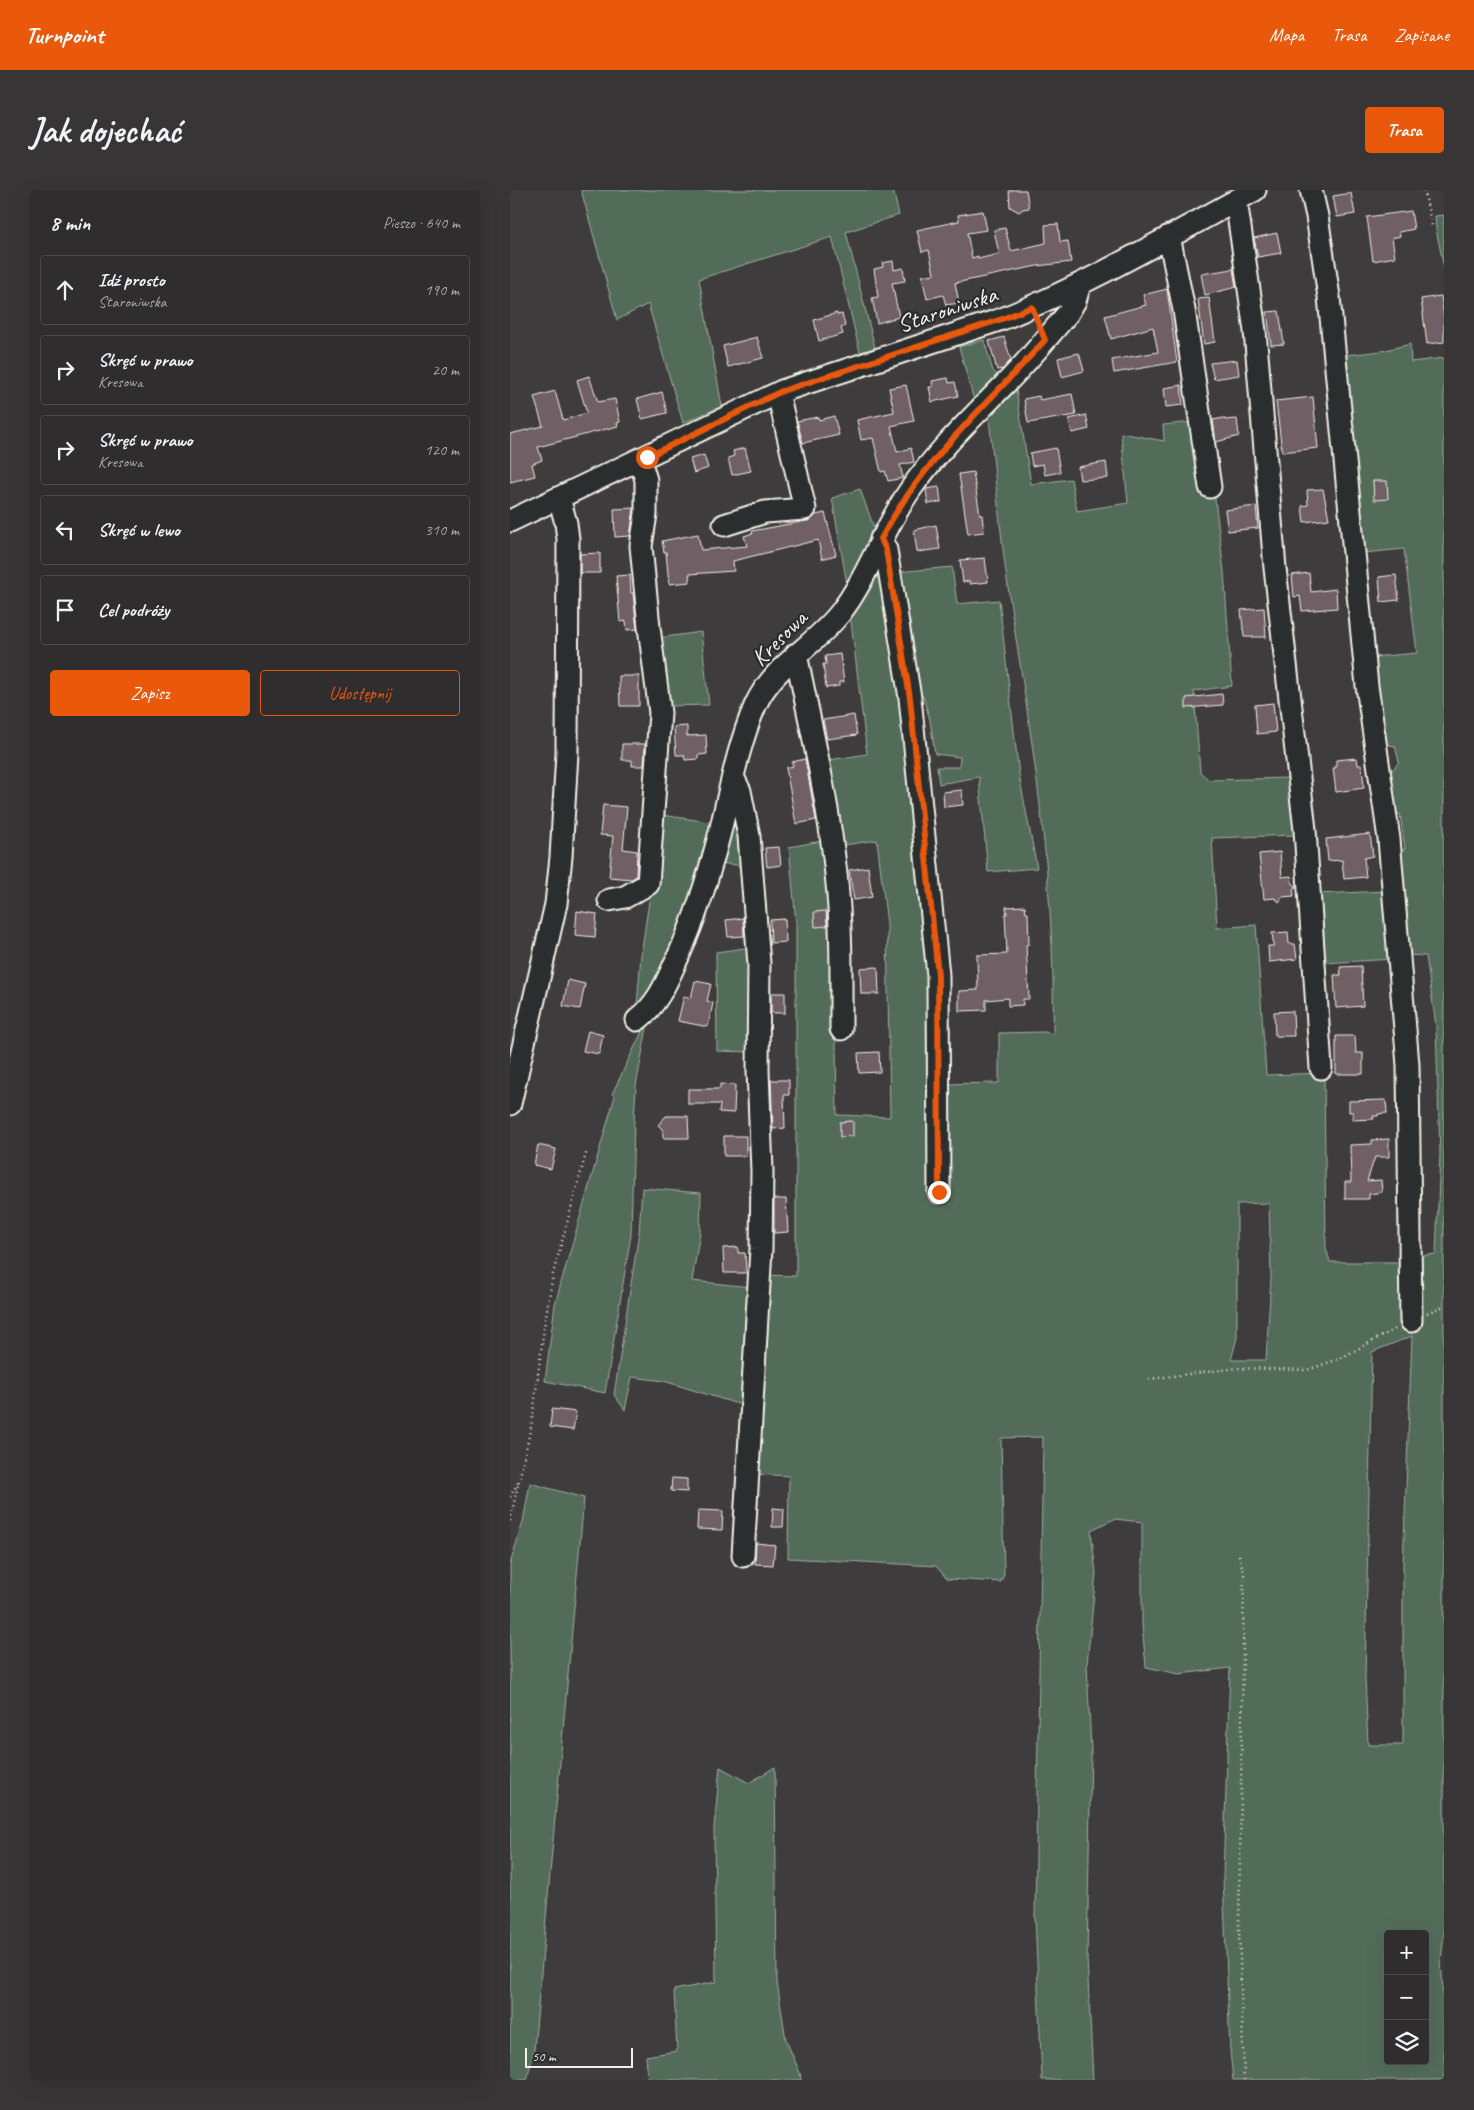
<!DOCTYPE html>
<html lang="pl">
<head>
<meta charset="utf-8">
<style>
	:root { --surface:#2f2d2e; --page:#373536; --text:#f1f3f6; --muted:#a7a8aa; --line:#4a494a; --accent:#ea580c }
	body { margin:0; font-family:Caveat,sans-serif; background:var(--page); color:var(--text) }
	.controls { position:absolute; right:15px; bottom:15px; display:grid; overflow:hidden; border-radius:5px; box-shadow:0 5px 20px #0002 }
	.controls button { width:45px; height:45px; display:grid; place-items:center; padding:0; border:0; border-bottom:1px solid var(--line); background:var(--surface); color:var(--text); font:25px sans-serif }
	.scale { position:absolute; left:15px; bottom:12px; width:108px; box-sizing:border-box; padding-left:5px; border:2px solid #f4f1e8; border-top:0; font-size:14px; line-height:18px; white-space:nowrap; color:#f4f1e8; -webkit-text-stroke:4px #2a2d2e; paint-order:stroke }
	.stop { position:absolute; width:15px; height:15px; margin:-11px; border:4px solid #ea580c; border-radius:50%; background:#fff }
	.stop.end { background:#ea580c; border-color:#fff; box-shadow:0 1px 5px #0008 }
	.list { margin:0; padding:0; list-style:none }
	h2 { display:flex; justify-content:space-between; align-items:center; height:65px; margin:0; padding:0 20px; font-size:21px }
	h2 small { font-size:16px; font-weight:400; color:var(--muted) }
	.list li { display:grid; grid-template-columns:32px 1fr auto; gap:15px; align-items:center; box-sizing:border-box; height:70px; margin:0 10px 10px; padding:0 10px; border:1px solid var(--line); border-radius:5px }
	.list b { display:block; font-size:19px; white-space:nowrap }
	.list p { margin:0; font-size:16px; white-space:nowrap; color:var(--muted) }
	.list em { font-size:16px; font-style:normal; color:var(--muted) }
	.actions { display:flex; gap:10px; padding:15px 20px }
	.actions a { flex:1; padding:11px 0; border:1px solid var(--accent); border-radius:5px; text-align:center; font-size:18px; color:var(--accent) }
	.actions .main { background:var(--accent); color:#fff }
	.icon { flex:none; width:28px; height:28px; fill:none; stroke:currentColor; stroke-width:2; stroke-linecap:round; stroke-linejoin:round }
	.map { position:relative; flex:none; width:934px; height:1890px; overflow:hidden; border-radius:5px }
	header { display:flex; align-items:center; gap:30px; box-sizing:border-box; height:70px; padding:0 25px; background:var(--accent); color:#fff }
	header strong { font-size:24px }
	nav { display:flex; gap:28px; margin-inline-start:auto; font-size:18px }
	.intro { display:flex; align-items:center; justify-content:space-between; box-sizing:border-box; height:120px; padding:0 30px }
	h1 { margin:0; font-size:35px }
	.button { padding:12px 22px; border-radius:5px; background:var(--accent); color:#fff; font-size:18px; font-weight:700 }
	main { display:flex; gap:30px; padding:0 30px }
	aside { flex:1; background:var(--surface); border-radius:5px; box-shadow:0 5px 20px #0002 }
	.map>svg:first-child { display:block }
	.green { fill:#526c5a; stroke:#a3aea1; fill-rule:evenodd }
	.building { fill:#705e65; stroke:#f4f1e8 }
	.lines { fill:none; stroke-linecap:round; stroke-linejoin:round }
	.minor-casing { stroke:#f4f1e8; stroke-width:25 }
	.path { stroke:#f4f1e8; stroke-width:2.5; stroke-dasharray:1 4; stroke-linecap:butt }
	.minor { stroke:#2a2d2e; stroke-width:21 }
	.route { stroke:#ea580c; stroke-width:6 }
	.labels { text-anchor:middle; stroke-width:4.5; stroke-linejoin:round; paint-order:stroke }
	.street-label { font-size:24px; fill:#f4f1e8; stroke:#2a2d2e }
</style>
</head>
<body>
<header>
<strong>Turnpoint</strong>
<nav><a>Mapa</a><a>Trasa</a><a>Zapisane</a></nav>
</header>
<div class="intro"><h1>Jak dojechać</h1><a class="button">Trasa</a></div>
<main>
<aside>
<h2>8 min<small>Pieszo · 640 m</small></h2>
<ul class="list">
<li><svg class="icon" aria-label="ahead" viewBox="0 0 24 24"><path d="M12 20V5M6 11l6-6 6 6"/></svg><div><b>Idź prosto</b><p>Staroniwska</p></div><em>190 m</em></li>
<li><svg class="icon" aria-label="right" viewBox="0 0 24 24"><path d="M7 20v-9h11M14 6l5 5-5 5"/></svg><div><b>Skręć w prawo</b><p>Kresowa</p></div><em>20 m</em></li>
<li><svg class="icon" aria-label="right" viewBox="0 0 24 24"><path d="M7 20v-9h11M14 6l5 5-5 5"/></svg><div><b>Skręć w prawo</b><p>Kresowa</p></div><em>120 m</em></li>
<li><svg class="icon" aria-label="left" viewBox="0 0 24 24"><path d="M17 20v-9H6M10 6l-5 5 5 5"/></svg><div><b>Skręć w lewo</b></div><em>310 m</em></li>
<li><svg class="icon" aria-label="arrive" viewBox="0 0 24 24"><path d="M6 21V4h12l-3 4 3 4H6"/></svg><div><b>Cel podróży</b></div></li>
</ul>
<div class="actions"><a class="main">Zapisz</a><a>Udostępnij</a></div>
</aside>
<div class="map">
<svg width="934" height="1890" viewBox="0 0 934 1890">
	<rect width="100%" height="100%" fill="#3f3c3e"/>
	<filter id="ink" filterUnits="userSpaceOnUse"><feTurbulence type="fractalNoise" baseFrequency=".02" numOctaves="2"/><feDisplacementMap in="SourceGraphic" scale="10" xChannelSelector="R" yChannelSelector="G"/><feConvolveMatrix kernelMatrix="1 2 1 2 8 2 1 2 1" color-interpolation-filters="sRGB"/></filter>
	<g filter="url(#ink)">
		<!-- green -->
		<path class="green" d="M71,0H383L389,25L336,42L365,158L350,162L322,47L189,89L212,216L173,233L138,114L107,130Z
			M934,25V78L926,39L925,26Z
			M474,150L483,181L491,188L465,214L449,157Z
			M900,154L901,172L934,168V1744L931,1769L934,1820V1890H723L720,1860L713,1688L720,1478L669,1484L636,1477L632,1435V1332L604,1329L581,1340L586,1383L577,1474L581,1561L577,1769L583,1890H532L525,1726L533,1247L491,1248L494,1384L491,1392L437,1389L426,1376L278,1368L279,1286L244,1284L253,1085L286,1086V733L279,657L317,650L325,780L327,925L380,927L377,734L367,650L328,656L313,571L357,564L340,423L373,362L394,496L433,894L489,893V843L535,842L543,844C546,705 525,567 503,430C492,363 486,295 479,227L483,216L505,193L521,294L561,289L567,321L618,313L611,243L654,251L653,235L684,232L704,301L714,382L722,496L684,501L690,582L699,590L781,588L786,645L702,648L707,738L746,735L756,885L814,883L816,1058L820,1072H895L908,1066L926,1064L930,963L926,836L916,766L896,765L885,662L895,659L890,624H880L879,584L889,572L885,556L873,554L863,467L907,463L894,359L853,363L845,283L836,165L872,161ZM759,1013L761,1088L756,1170H721L727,1148V1014ZM902,1146L893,1376V1555H858L855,1487L862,1162ZM878,1744H915V1871H878Z
			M350,299L366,343L338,400L322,308Z
			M442,377L447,414L489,410L509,585L527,678L478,682L469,587L429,594L427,577H449L450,567L425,564L420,530L413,506L404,505L386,382Z
			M191,442L199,515L155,516L148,448Z
			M152,625L206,633L155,783L131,822L127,816L131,765Z
			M221,632H230L235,676L208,673Z
			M879,701L884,769L812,773L806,704Z
			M242,757L244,862L207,861L206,762Z
			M139,827L126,896L124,931L121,1045L95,1203L35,1191L45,1114L105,906L102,904Z
			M132,998L191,1003L190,1042L182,1091L241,1097L234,1216L154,1191L122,1187L115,1220L104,1205L129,1042Z
			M20,1293L74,1308L24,1860L17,1890H0V1374L13,1332Z
			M210,1577L239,1593L265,1577L267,1792L276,1850L290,1883L291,1890H138L136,1866L167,1861L164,1800L206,1792L204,1638Z"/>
		<!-- building -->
		<path class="building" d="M499,0H516L519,18L513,19L509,22L500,17Z
			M841,3L845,24L827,27L823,6Z
			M473,21L477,40L457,43L462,68L468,66V69L489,64L484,40L495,38L501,61L536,53L535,35L548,34L550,52L558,51L561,72L527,76L445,93L449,113L436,115L433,105L417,109L412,86L424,84L419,60L412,62L407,40L449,31L448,25Z
			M901,21L904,39L889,42L890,46L882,48L885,67L863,71L857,27Z
			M767,43L771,63L748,67L744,48Z
			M383,71L384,80L393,78L395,91L382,93L389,127L367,133L362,108L368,107L364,79L373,77L372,73Z
			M723,79L726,97L695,105L691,84Z
			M657,99L667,172L604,183L602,170L648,162L643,137L601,149L595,126L636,115L633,105Z
			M931,106L934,127V152L917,154L911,109Z
			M699,108L705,152L694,154L688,109Z
			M769,121L774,154L761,155L757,122Z
			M327,123V125L332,124L335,136L331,138L333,144L309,151L304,130Z
			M247,147L253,168L218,177L213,156Z
			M494,147L501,170L493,179L487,180L479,151Z
			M569,163L574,181L552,187L548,168Z
			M727,170L729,185L704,189L700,173Z
			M79,186L88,212L105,209L110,232L107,233L108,236L28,257L32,270L22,274L25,286L0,292V244L33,236L24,207L45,201L53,230L77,223L67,190Z
			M438,188L439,193L445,192L448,206L422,212L419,197H423L422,191Z
			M396,195L404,231L381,236L387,262L401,258L404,272L390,275L393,288L378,291L375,281L371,282L363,248L351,250L347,230L384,222L379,198Z
			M671,195L673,215L656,217L654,198Z
			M152,202L157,223L132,229L127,209Z
			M562,204L566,225L518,233L514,209L529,206L530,210Z
			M803,207L808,258L772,262L766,211Z
			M576,225L579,239L562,243L559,229Z
			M324,226L329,245L293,253L287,231L308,227L309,230Z
			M714,228L715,230L727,229L729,246L706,252L703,230Z
			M235,258L241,281L222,285L218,268L224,266L223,261Z
			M546,258L550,282L535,285L533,274L522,276L520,263Z
			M194,265L198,278L184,283L180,269Z
			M596,272L598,288L570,290L568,277Z
			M463,282L470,325H472L474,342L458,344L449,284Z
			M863,291H877L878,309L864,310Z
			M429,297L431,312L418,314L416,299Z
			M813,299L819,329L794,332L792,316L798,315L797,300Z
			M746,316L748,338L718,341L715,320Z
			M124,318L120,346L105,347L104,319Z
			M315,323L326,365L312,369L308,350L223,371L224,381L179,384L180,392L159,394L156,362H154L152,351L188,344L191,360L237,356L234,346L243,343L242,341L296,331L306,325Z
			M426,335L430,359L407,362L404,340Z
			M90,363V383H70V364Z
			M475,368L478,392L460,394V391L453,392L450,370Z
			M799,383L801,402L826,399L827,418L792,421L790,406L784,407L782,385Z
			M120,385L121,403H123L127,439L117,440L116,431L110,432L106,386Z
			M886,385L889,410L871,412L869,387Z
			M754,418L756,447H734L731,420Z
			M330,464L334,492H329V496L316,498L313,474H316L315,466Z
			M109,486H129V516H110Z
			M712,504L713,515L676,518V508Z
			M763,513L766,542L747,544L745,515Z
			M344,525L347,545L317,549L313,530Z
			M177,536V546L196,545L197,564L188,565V569L175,570L174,565H166L164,537Z
			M112,554H135L134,576H122V570H112Z
			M847,568L848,575H852L854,598L826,602L823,578H826V570Z
			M295,569L306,630L286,634L276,578L283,576L282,572Z
			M452,600L453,615L434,617L433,602Z
			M93,615L117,617L113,659L127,661L126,686L122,689L99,687L103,646L90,645Z
			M860,644L863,666L854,668L856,687L834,689L832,670L818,671L816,649Z
			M269,657L271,675L257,677L255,658Z
			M770,662L772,687L781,686L782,692L786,697L783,699L784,706L772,707L769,712L765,708L754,709L749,664Z
			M358,677L362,707L344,710L339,680Z
			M515,716L516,723H518L519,754L516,755L519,809H513V815L498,816V808L476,810V820L449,821V801L468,800L467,765L497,764L495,724H497L496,717Z
			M67,721L87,724L85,747L65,745Z
			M316,721L317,736L305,737L304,722Z
			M233,728L234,746L218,747L216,730Z
			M275,729L276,752L261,753L260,730Z
			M778,742L779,754H785L787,769L759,772L758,756H764L762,743Z
			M851,776L853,816L826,818L824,785H831L830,777Z
			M368,777L369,804H351L350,778Z
			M58,790L75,794L70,819L53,816Z
			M185,791L201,794L197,811L203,813L198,837L168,831L174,806L181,808Z
			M261,803H275V823H261Z
			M783,821L784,846H765L764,822Z
			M78,841L93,845L89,864L73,861Z
			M826,846H845L846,863H853V884H826Z
			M369,862L370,882L349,883L348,863Z
			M261,890H279V905H274L275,938L263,939Z
			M210,894L225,895L224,923L209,922L210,914H178V899H210Z
			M876,910L877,923L868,924V926H863L864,929L843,930V922H839V911Z
			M156,926H178L179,948H153V940L148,935Z
			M343,931V946L330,947V932Z
			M214,946H236V966H214Z
			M879,949V967H865L857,991L871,990L872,1002L859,1004V1009H835V992H841L840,955L862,954V950Z
			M28,955L46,959L41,979L24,975Z
			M264,1009H276L278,1042L264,1043Z
			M228,1057V1063H235L236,1083H214L213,1058Z
			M42,1219L66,1222L63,1240L40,1237Z
			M162,1288L177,1289V1302L161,1301Z
			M263,1318L274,1319L273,1337H262Z
			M188,1320L213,1321L212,1340L187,1339Z
			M246,1353L265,1355L263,1375L245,1374Z"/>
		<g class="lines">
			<defs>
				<path id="minor" d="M801,0L807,26L819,107L857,496L879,649L898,875L901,1131
					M726,10L745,141L765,378L795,640L811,878
					M659,46L674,120L700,297
					M0,331L272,201L492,129C579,94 662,45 745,0
					M214,335L255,322L295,319L268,203
					M371,349L376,360L400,508L428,785L429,1002
					M286,464C301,537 318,610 326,684C332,736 331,787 331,839
					M223,587L230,601L239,646L249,774L248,881L252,981L251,1059L233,1366
					M99,710L115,707L138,694L150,523L139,437L131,356L136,324V290L130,270
					M127,830C148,814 157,791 168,767C186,727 199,685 210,642C220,600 228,556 245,516C263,475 305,456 331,422C359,385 373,339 400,300C427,261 462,228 496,193C518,171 538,147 558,123L565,111L570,94
					M0,914L46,714L51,667L57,563L58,349L56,333L49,308"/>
			</defs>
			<!-- minor casing -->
			<use href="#minor" class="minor-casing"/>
			<!-- path -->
			<path class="path" d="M914,0L922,36
				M917,1123L934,1116
				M639,1189L728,1178L797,1180L829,1169L885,1139
				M0,1307L8,1293
				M0,1331L22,1232L34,1138L43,1084L77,960
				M729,1365L734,1383L729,1737L734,1890"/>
			<!-- minor -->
			<use href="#minor" class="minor"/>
		</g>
	</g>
	<g class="lines" filter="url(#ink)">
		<!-- route -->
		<path class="route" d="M137,267L272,201L492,129L522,117L535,150C478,214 411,271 371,349L376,360L400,508L428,785L429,1002"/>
	</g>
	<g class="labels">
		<!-- street labels -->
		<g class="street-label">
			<text transform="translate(437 119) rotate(-18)" y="8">Staroniwska</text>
			<text transform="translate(269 448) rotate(-45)" y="8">Kresowa</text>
		</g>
	</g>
</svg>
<div class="controls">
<button>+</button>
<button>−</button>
<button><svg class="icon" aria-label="layers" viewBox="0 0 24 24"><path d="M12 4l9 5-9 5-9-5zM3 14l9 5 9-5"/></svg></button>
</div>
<div class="scale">50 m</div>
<div class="stop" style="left:137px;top:267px"></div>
<div class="stop end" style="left:429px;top:1002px"></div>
</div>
</main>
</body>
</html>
